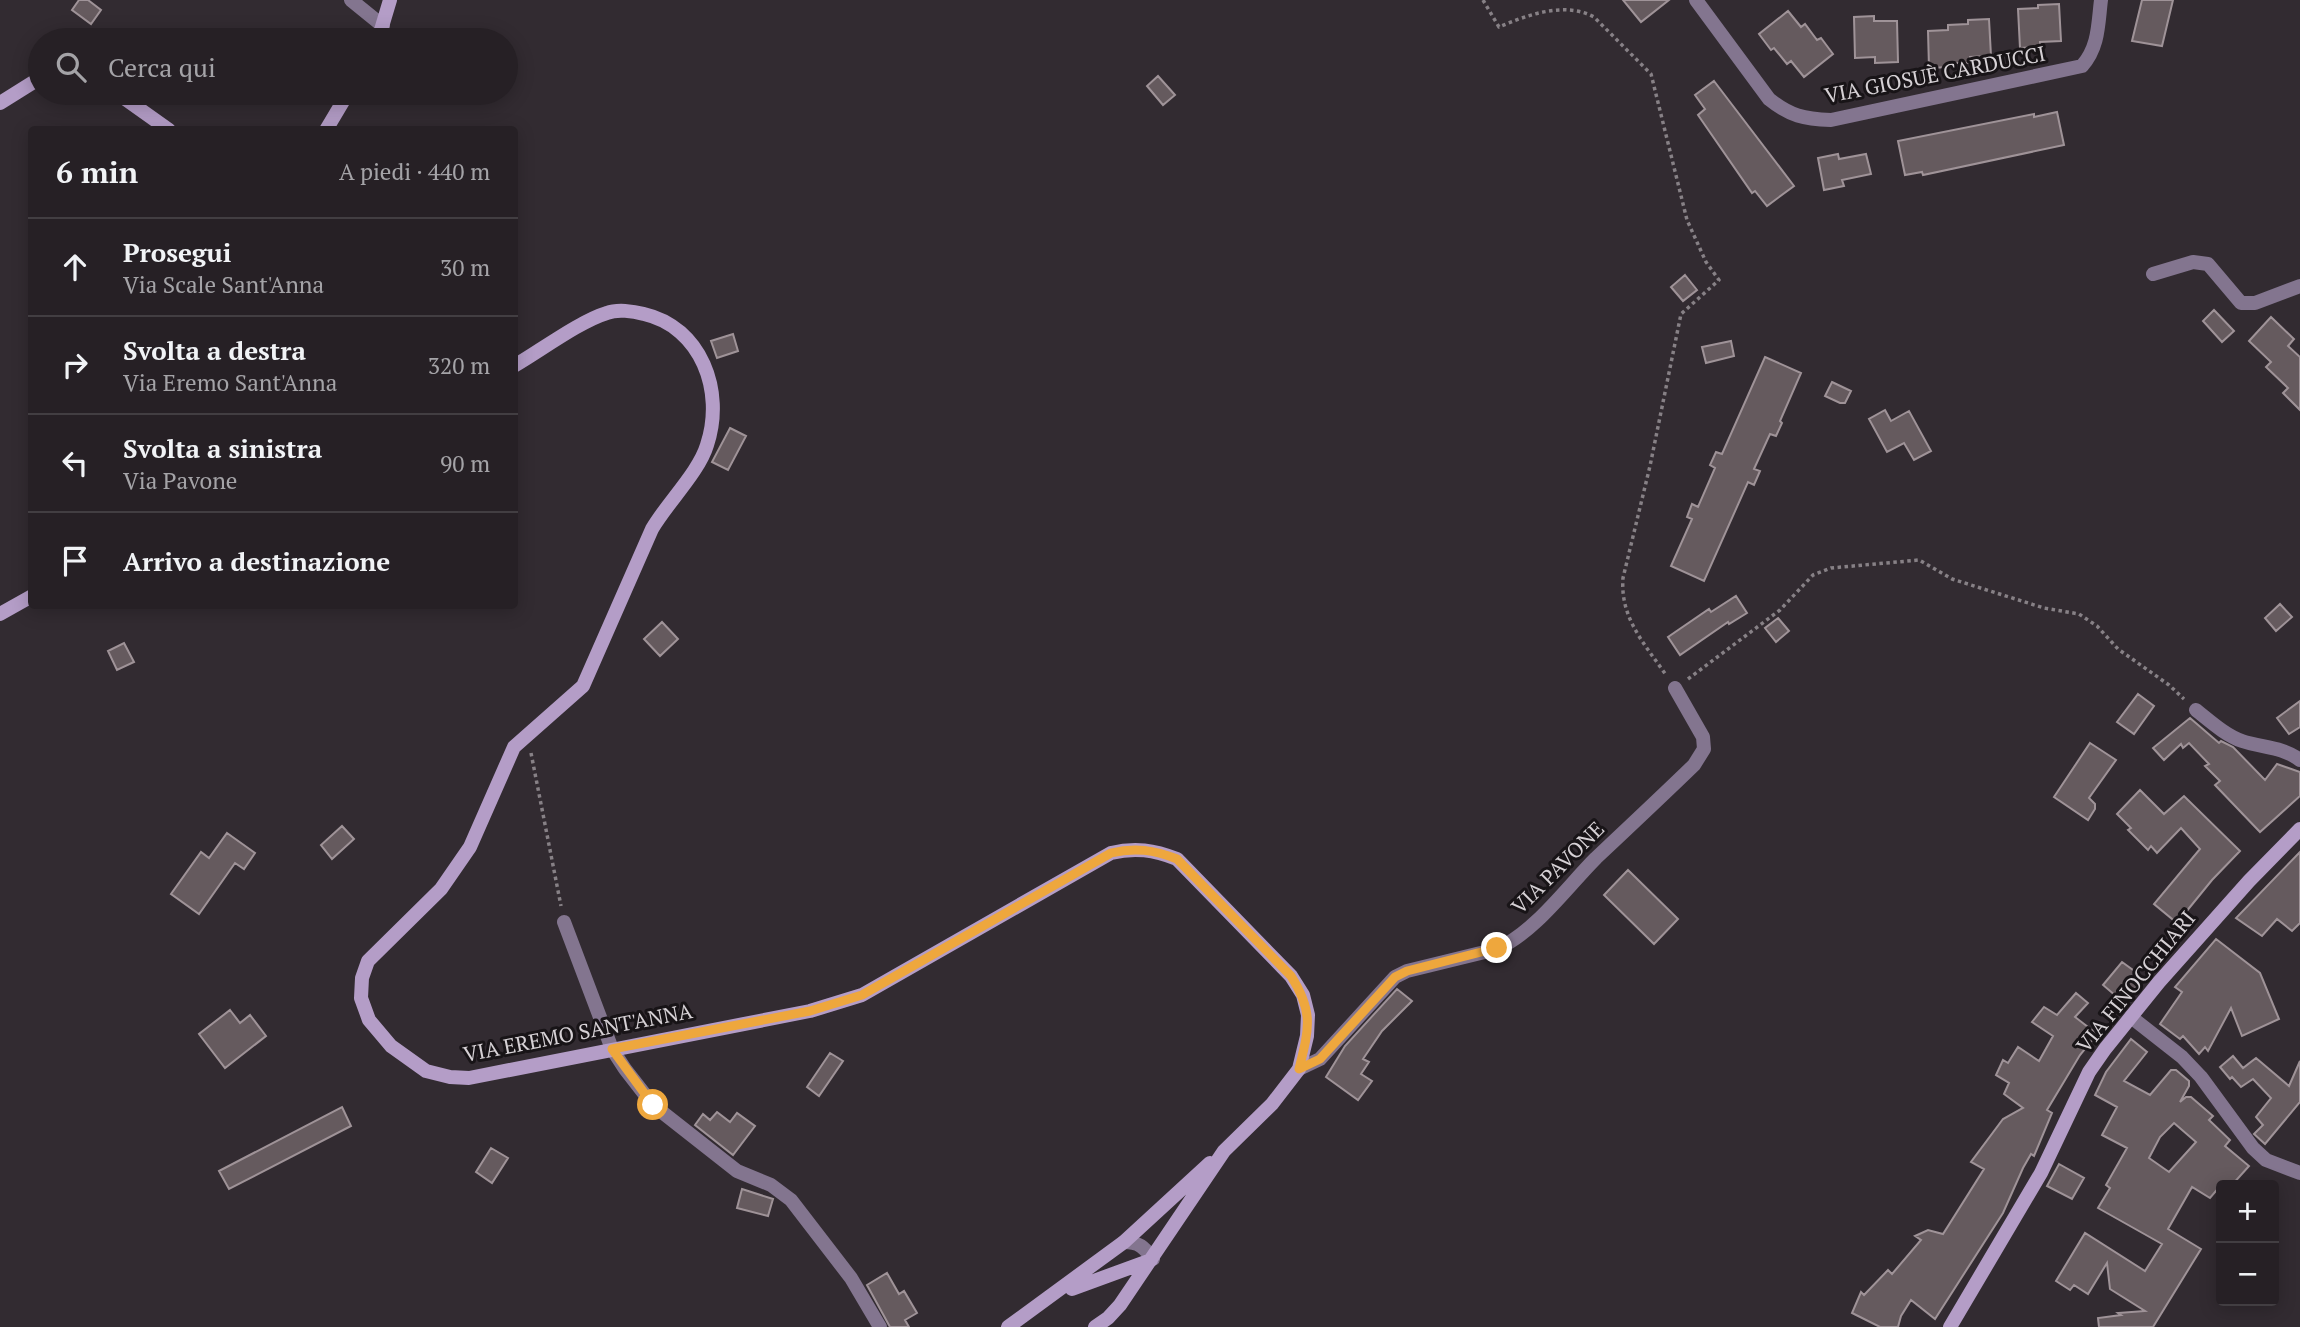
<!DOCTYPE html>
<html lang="it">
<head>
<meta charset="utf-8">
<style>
	:root { --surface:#262025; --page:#322d32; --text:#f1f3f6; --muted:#a4a3a7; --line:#423e42 }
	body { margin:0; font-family:"PT Serif",serif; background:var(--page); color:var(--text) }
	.controls { position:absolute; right:21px; bottom:21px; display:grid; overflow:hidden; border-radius:7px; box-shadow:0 4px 18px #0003 }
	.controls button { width:63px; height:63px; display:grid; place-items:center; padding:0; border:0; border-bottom:2px solid var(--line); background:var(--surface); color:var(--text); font:35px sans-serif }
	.stop { position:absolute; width:21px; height:21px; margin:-16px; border:5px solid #eea73d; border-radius:50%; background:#fff }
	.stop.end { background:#eea73d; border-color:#fff; box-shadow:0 2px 7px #0008 }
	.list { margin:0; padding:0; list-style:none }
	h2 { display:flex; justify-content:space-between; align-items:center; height:91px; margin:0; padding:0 28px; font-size:30px }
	h2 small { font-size:23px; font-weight:400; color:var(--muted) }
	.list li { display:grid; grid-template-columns:46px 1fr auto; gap:21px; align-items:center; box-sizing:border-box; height:98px; padding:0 28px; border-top:2px solid var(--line) }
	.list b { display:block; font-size:26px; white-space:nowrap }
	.list p { margin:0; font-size:23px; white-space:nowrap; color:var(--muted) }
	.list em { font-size:23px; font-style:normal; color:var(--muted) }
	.icon { flex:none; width:38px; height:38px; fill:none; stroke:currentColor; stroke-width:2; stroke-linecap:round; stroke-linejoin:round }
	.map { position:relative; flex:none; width:2300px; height:1327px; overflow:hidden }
	.search { position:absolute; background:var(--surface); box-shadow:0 4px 18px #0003; left:28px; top:28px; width:490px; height:77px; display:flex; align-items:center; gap:18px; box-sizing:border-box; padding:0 24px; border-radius:38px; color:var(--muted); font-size:26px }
	.panel { position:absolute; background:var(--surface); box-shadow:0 4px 18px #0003; left:28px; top:126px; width:490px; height:483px; border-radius:7px }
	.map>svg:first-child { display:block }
	.building { fill:#655a5e; stroke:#9f9398; stroke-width:2; fill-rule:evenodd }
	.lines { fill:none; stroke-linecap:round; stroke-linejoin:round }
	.path { stroke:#878186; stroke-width:3.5; stroke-dasharray:3.5 3.5; stroke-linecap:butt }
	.street { stroke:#83758f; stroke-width:14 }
	.secondary { stroke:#b49dc7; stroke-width:14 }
	.route { stroke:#eea73d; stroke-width:9 }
	.labels { text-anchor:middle; stroke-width:6; stroke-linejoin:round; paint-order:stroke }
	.street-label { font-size:21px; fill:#d6d1d5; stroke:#181417 }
</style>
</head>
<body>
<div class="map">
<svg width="2300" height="1327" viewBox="0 0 2300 1327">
	<rect width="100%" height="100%" fill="#322b31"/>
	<!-- building -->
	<path class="building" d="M79,0H88L101,10L91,24L72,10Z
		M1623,0H1669L1641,22Z
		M2142,0H2173L2162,46L2132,41Z
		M2059,4L2061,41L2040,42V47L2020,48L2018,9L2038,8V5Z
		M1788,11L1801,27L1805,24L1817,40L1821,38L1833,54L1804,77L1791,61L1787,64L1774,48L1771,50L1759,34Z
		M1874,16V21H1897L1898,62L1875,63V57L1855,58L1854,17Z
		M1989,19L1991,56L1970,57V63H1950V67L1929,68L1928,31L1948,30V25L1968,24V20Z
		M1158,76L1175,95L1163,105L1147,86Z
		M1714,81L1794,186L1767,206L1755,191L1752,193L1698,115L1705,109L1695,95Z
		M2057,112L2064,145L1923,175L1922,172L1905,175L1898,141L2034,114V117Z
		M1838,154L1839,159L1866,154L1871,174L1842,180L1844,186L1824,190L1818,158Z
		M1685,275L1697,290L1683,301L1671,287Z
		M2214,310L2234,331L2222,342L2203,321Z
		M2271,317L2294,339L2288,346L2300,357V410L2283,393L2288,388L2266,367L2271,362L2249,341Z
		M733,334L738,351L717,358L711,341Z
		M1731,341L1734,356L1706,363L1702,347Z
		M1765,357L1801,373L1780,421L1782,423L1776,436L1770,434L1754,469L1760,471L1754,485L1748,482L1704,581L1671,566L1692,519L1687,517L1692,504L1698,507L1715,468L1710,465L1716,452L1722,454Z
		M1832,382L1851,391L1845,403H1840L1825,396Z
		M1885,410L1891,421L1909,411L1931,451L1914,460L1904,443L1887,452L1869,419Z
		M730,428L746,436L728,470L712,462Z
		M1736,596L1747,613L1729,624L1728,622L1680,655L1668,637L1709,609L1711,612Z
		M2280,604L2292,617L2276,631L2265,618Z
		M1778,618L1789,631L1776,642L1765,628Z
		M662,622L678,639L660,656L644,639Z
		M124,643L134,662L117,670L108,651Z
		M2138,694L2154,706L2134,734L2117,722Z
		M2300,701V727L2289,734L2277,718Z
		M2190,718L2219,743L2221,741L2233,747L2265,780L2277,764L2300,772V796L2260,832L2215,785L2220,781L2205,766L2209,764L2189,743L2183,748L2181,744L2164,760L2153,748Z
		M2090,743L2116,760L2089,798L2095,804V809L2088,820L2054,797Z
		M2140,790L2164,814L2184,796L2240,851L2212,880L2177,923L2154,904L2200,849L2181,828L2157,853L2151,846L2148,850L2128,830L2131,828L2117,814Z
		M342,826L354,839L332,859L321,845Z
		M227,833L255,853L244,869L235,863L199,914L171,894L201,852L209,858Z
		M2300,852V923L2292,931L2277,919L2262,936L2236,918Z
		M1628,870L1678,919L1654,944L1604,895Z
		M2216,939L2260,973L2279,1019L2242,1036L2231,1008L2208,1051L2205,1047L2199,1054L2183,1036L2180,1039L2160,1024L2182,992L2175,987Z
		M2122,962L2144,978L2123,1002L2103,985Z
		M1397,989L1412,1001L1382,1031L1363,1059L1369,1062L1361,1074L1372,1081L1358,1100L1326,1077L1345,1046Z
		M2076,993L2088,1003L2075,1017L2097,1034L2080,1055L2047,1110L2052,1113L2034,1156L2031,1154L2023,1168L2003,1213L1935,1319L1911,1300L1901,1316L1898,1327H1880L1852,1313L1861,1292L1864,1295L1888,1270L1892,1274L1921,1240L1915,1236L1928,1230L1943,1234L1984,1169L1971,1162L2003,1119L2023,1108L2004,1094L2009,1083L1996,1075L2003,1060L2008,1063L2018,1047L2039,1061L2053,1036L2032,1022L2044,1007L2057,1015Z
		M230,1010L240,1023L250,1015L266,1036L225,1068L199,1034Z
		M2131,1039L2147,1052L2124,1081L2150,1095L2171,1070H2176L2189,1081V1086L2180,1102L2186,1097H2191L2213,1116L2209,1120L2230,1140L2225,1146L2249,1166L2232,1185H2221L2210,1198L2192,1187L2168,1229L2201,1249L2153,1327H2099L2098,1318L2121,1315L2118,1313L2145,1311L2110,1289L2107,1263L2088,1294L2074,1285L2070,1290L2056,1281L2085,1233L2145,1271L2162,1244L2098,1208L2110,1188L2106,1185L2127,1148L2102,1135L2117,1107L2095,1095L2106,1072ZM2174,1123L2196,1142L2169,1172L2149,1158L2160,1137Z
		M830,1053L843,1061L819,1096L807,1087Z
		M2233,1056L2243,1068L2256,1058L2289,1086L2300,1061V1102L2265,1144L2254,1134L2263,1125L2256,1117L2271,1098L2253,1079L2241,1087L2232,1077L2230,1079L2220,1067Z
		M342,1107L351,1126L229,1189L219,1171Z
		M717,1112L730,1122L737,1113L755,1126L733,1155L695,1125L703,1114L710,1120Z
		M491,1148L508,1158L492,1183L476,1172Z
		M2059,1164L2084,1178L2072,1199L2047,1186Z
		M742,1189L773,1199L768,1216L737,1208Z
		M887,1273L899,1294L904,1291L917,1313L905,1320L909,1327H890L867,1285Z"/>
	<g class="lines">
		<!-- path -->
		<path class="path" d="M1483,0L1499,27C1527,15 1565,1 1594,17L1651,74L1687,220L1706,262L1719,280L1681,314L1650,466L1623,578C1620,618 1644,643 1666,675
			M1688,679L1780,610L1813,575L1831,568L1919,560L1952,579L2044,608L2079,614L2097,626L2118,649L2169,685L2184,699
			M531,753L561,906"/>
		<!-- street -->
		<path class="street" d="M351,0L383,26
			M1696,0L1769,99C1790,116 1804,119 1831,120L2082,66C2099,47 2098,24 2101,0
			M2153,274L2193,262L2208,264L2241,303H2255L2300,286
			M2196,710C2210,721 2225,735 2242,741C2263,748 2281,746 2300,760
			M564,922L612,1049L625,1069L653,1105L737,1171L771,1185L791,1200L851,1278L880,1327
			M2131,1017L2182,1057L2201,1077L2253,1148L2266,1160L2300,1173
			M1299,1069L1320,1059L1395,977L1407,971L1497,949C1535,932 1567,887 1596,858C1629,827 1662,796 1694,765L1704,749L1703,737L1675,688
			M1124,1242C1139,1242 1144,1247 1153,1259"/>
		<!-- secondary -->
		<path class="secondary" d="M378,40L390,0
			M117,93L169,130
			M0,103L40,78
			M326,130L348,93
			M514,366C540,351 580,321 607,313C617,309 633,311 644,314C701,327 725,391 707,445C699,472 667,503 652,529L583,686L514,747L470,847L441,889L368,961L362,978L361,998L369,1020L391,1046L426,1071L450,1077L469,1078L810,1011L862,995L1111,853C1135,847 1154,850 1177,859L1291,976L1303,995L1308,1015L1307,1036L1299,1069L1272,1104L1224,1151L1120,1305L1108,1318L1095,1327
			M0,614L32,596
			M1072,1289L1151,1260
			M1008,1327L1124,1242L1210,1163
			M1950,1327L2041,1173L2089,1072L2105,1049L2159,982L2249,881L2300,829"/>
	</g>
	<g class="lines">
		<!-- route -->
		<path class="route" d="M653,1105L612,1049L810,1011L862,995L1111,853C1135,847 1154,850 1177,859L1291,976C1314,1012 1309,1029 1299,1069L1320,1059L1395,977L1407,971L1497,948"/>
	</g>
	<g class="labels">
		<!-- street labels -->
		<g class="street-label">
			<text transform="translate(1935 75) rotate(-11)" y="7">VIA GIOSUÈ CARDUCCI</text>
			<text transform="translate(1558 868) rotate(-45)" y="7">VIA PAVONE</text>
			<text transform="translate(2136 982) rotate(-51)" y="7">VIA FINOCCHIARI</text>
			<text transform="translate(578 1033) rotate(-11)" y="7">VIA EREMO SANT'ANNA</text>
		</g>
	</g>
</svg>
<div class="controls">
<button>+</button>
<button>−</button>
</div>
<div class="stop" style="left:653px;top:1105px"></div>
<div class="stop end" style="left:1497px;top:948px"></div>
<div class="search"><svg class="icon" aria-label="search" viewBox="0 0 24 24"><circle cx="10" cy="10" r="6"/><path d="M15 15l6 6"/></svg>Cerca qui</div>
<section class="panel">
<h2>6 min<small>A piedi · 440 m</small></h2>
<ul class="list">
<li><svg class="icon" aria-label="ahead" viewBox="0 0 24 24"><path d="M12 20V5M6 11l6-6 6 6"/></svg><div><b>Prosegui</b><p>Via Scale Sant'Anna</p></div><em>30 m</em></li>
<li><svg class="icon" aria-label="right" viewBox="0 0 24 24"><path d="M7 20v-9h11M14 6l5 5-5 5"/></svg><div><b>Svolta a destra</b><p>Via Eremo Sant'Anna</p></div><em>320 m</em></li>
<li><svg class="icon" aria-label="left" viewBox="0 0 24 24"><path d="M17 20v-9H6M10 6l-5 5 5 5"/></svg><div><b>Svolta a sinistra</b><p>Via Pavone</p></div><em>90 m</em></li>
<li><svg class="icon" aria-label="arrive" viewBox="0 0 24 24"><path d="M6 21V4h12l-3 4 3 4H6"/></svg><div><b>Arrivo a destinazione</b></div></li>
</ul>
</section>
</div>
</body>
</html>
